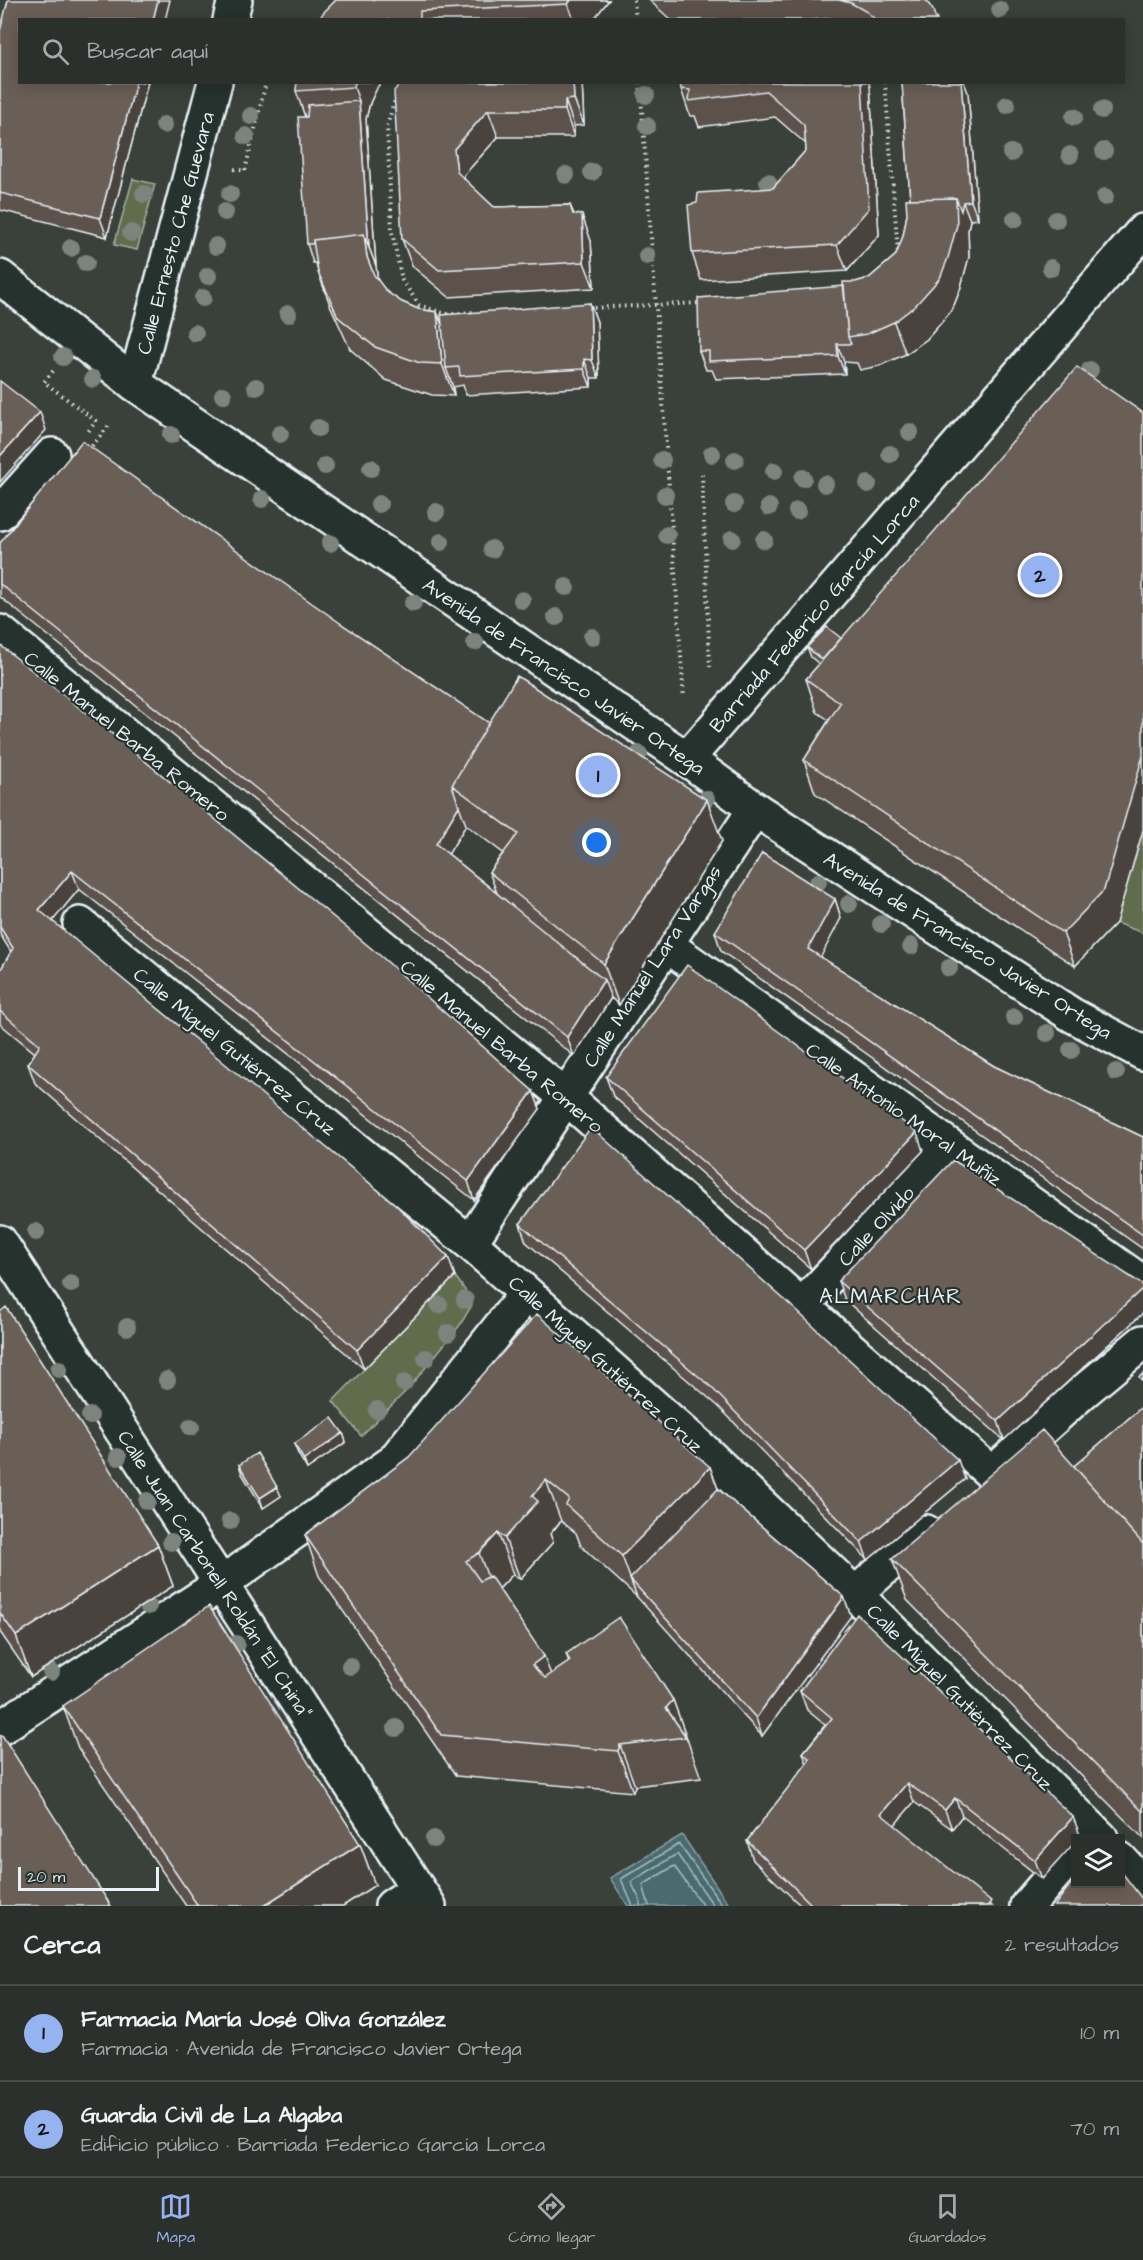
<!DOCTYPE html>
<html lang="es">
<head>
<meta charset="utf-8">
<style>
	:root { --surface:#2c302c; --page:#343834; --text:#f1f3f6; --muted:#a6a9a9; --line:#484b48; --accent:#95b2f1 }
	body { margin:0; font-family:"Architects Daughter",sans-serif; background:var(--page); color:var(--text) }
	.controls { position:absolute; right:18px; bottom:18px; display:grid; overflow:hidden; border-radius:0px; box-shadow:0 3px 15px #0003 }
	.controls button { width:54px; height:54px; display:grid; place-items:center; padding:0; border:0; border-bottom:2px solid var(--line); background:var(--surface); color:var(--text); font:30px sans-serif }
	.scale { position:absolute; left:18px; bottom:15px; width:141px; box-sizing:border-box; padding-left:6px; border:3px solid #e8f1f8; border-top:0; font-size:16px; line-height:21px; white-space:nowrap; color:#e8f1f8; -webkit-text-stroke:4px #26332d; paint-order:stroke }
	.you { position:absolute; left:597px; top:843px; width:21px; height:21px; margin:-15px; border:4px solid #fff; border-radius:50%; background:#1a73e8; box-shadow:0 0 0 9px #1a73e833 }
	.badge { display:grid; place-items:center; width:39px; height:39px; border-radius:50%; background:var(--accent); color:#111; font-size:20px; font-weight:700 }
	.pin { position:absolute; translate:-50% -50%; border:3px solid #fff; box-shadow:0 2px 6px #0006 }
	.list { margin:0; padding:0; list-style:none }
	h2 { display:flex; justify-content:space-between; align-items:center; height:78px; margin:0; padding:0 24px; font-size:26px }
	h2 small { font-size:20px; font-weight:400; color:var(--muted) }
	.list li { display:grid; grid-template-columns:39px 1fr auto; gap:18px; align-items:center; box-sizing:border-box; height:96px; padding:0 24px; border-top:2px solid var(--line) }
	.list b { display:block; font-size:22px; white-space:nowrap }
	.list p { margin:0; font-size:20px; white-space:nowrap; color:var(--muted) }
	.list em { font-size:20px; font-style:normal; color:var(--muted) }
	.icon { flex:none; width:33px; height:33px; fill:none; stroke:currentColor; stroke-width:2; stroke-linecap:round; stroke-linejoin:round }
	.map { position:relative; flex:none; width:1143px; height:1906px; overflow:hidden }
	.search { position:absolute; background:var(--surface); box-shadow:0 3px 15px #0003; left:18px; right:18px; top:18px; height:66px; display:flex; align-items:center; gap:15px; box-sizing:border-box; padding:0 21px; border-radius:0px; color:var(--muted); font-size:22px }
	.sheet { height:270px; background:var(--surface) }
	nav { display:flex; justify-content:space-around; align-items:center; box-sizing:border-box; height:84px; border-top:2px solid var(--line); background:var(--surface); font-size:16px; color:var(--muted) }
	nav a { display:grid; justify-items:center; gap:3px }
	nav .on { color:var(--accent) }
	.map>svg:first-child { display:block }
	.green { fill:#616d4e; stroke:#a4afa3; stroke-width:1.5 }
	.water { fill:#486a6e; stroke:#88a0a5; stroke-width:1.5 }
	.lines { fill:none; stroke-linecap:round; stroke-linejoin:round }
	.shore { stroke:#a8bbc1; stroke-width:1.5 }
	.minor-casing { stroke:#e8f1f8; stroke-width:38 }
	.tertiary-casing { stroke:#e8f1f8; stroke-width:38 }
	.path { stroke:#e8f1f8; stroke-width:4; stroke-dasharray:1.5 4.5; stroke-linecap:butt }
	.minor { stroke:#26332d; stroke-width:33 }
	.tertiary { stroke:#26332d; stroke-width:33 }
	.tree { fill:#7c847d }
	.wall { fill:#5b514b; stroke:#e8f1f8; stroke-width:1.5; fill-rule:evenodd }
	.shaded-wall { fill:#4a423d; stroke:#e8f1f8; stroke-width:1.5 }
	.building { fill:#6a5e57; stroke:#e8f1f8; stroke-width:1.5 }
	.labels { text-anchor:middle; stroke-width:4.5; stroke-linejoin:round; paint-order:stroke }
	.street-label { font-size:20px; fill:#e8f1f8; stroke:#26332d }
	.neighbourhood-label { font-size:21px; letter-spacing:1.5px; fill:#e8f1f8; stroke:#26332d }
</style>
</head>
<body>
<div class="map">
<svg width="1143" height="1906" viewBox="0 0 1143 1906">
	<rect width="100%" height="100%" fill="#3a403a"/>
	<filter id="ink" filterUnits="userSpaceOnUse"><feTurbulence type="fractalNoise" baseFrequency=".0167" numOctaves="2"/><feDisplacementMap in="SourceGraphic" scale="12" xChannelSelector="R" yChannelSelector="G"/><feConvolveMatrix kernelMatrix="1 2 1 2 8 2 1 2 1" color-interpolation-filters="sRGB"/></filter>
	<g filter="url(#ink)">
		<!-- green -->
		<path class="green" d="M133,179L155,184L137,250L114,245Z
			M1143,830V933L1116,923Z
			M455,1276L467,1293L472,1305L460,1325L409,1388L361,1436L333,1401Z"/>
		<!-- water -->
		<path class="water" d="M682,1835L730,1906H628L610,1878Z"/>
		<g class="lines">
			<!-- shore -->
			<path class="shore" d="M633,1906L621,1879L679,1844L723,1906
				M640,1906V1900L631,1882L677,1854L714,1906
				M649,1906L643,1885L674,1866L703,1906"/>
			<defs>
				<path id="minor" d="M230,20L235,0
					M135,384L215,82
					M0,513L52,455
					M0,632L567,1098L992,1474
					M687,759L1143,231
					M80,924L470,1243L701,1448L855,1594L1101,1838
					M665,944L1143,1283
					M0,1242L429,1906
					M470,1243L755,809
					M802,1306L950,1146
					M996,1470L1083,1392L1143,1342
					M855,1594L926,1532
					M0,1728L221,1584L393,1462L526,1294
					M1120,1859L1143,1884
					M392,1906L418,1889
					M1027,1906L1076,1849"/>
				<path id="tertiary" d="M0,277L135,384L687,759L755,809L1072,1015L1143,1053"/>
			</defs>
			<!-- minor casing -->
			<use href="#minor" class="minor-casing"/>
			<!-- tertiary casing -->
			<use href="#tertiary" class="tertiary-casing"/>
			<!-- path -->
			<path class="path" d="M634,0L636,20
				M640,82L684,698
				M885,82L898,253
				M396,96L387,126L392,232L402,280L419,305L446,314L473,312
				M234,169L245,171L266,82
				M588,308L701,303
				M53,371L44,382L96,421L87,433
				M92,446L111,423
				M702,474L710,667"/>
			<!-- minor -->
			<use href="#minor" class="minor"/>
			<!-- tertiary -->
			<use href="#tertiary" class="tertiary"/>
		</g>
		<!-- trees -->
		<g class="tree">
			<circle cx="1000" cy="10" r="9"/>
			<circle cx="646" cy="95" r="9"/>
			<circle cx="1007" cy="105" r="9"/>
			<circle cx="1102" cy="110" r="9"/>
			<circle cx="251" cy="116" r="9"/>
			<circle cx="1074" cy="117" r="9"/>
			<circle cx="164" cy="125" r="9"/>
			<circle cx="647" cy="126" r="9"/>
			<circle cx="246" cy="136" r="9"/>
			<circle cx="1104" cy="151" r="9"/>
			<circle cx="1011" cy="153" r="9"/>
			<circle cx="1070" cy="155" r="9"/>
			<circle cx="592" cy="172" r="9"/>
			<circle cx="566" cy="175" r="9"/>
			<circle cx="768" cy="182" r="9"/>
			<circle cx="144" cy="194" r="9"/>
			<circle cx="230" cy="194" r="9"/>
			<circle cx="1105" cy="197" r="9"/>
			<circle cx="225" cy="212" r="9"/>
			<circle cx="1015" cy="219" r="9"/>
			<circle cx="1056" cy="220" r="9"/>
			<circle cx="131" cy="233" r="9"/>
			<circle cx="216" cy="246" r="9"/>
			<circle cx="71" cy="248" r="9"/>
			<circle cx="647" cy="256" r="9"/>
			<circle cx="86" cy="263" r="9"/>
			<circle cx="1051" cy="268" r="9"/>
			<circle cx="208" cy="276" r="9"/>
			<circle cx="203" cy="298" r="9"/>
			<circle cx="288" cy="314" r="9"/>
			<circle cx="195" cy="333" r="9"/>
			<circle cx="63" cy="357" r="9"/>
			<circle cx="1090" cy="370" r="9"/>
			<circle cx="93" cy="379" r="9"/>
			<circle cx="256" cy="387" r="9"/>
			<circle cx="223" cy="395" r="9"/>
			<circle cx="318" cy="428" r="9"/>
			<circle cx="910" cy="432" r="9"/>
			<circle cx="280" cy="434" r="9"/>
			<circle cx="171" cy="435" r="9"/>
			<circle cx="712" cy="454" r="9"/>
			<circle cx="890" cy="454" r="9"/>
			<circle cx="662" cy="460" r="9"/>
			<circle cx="735" cy="460" r="9"/>
			<circle cx="325" cy="466" r="9"/>
			<circle cx="371" cy="468" r="9"/>
			<circle cx="774" cy="471" r="9"/>
			<circle cx="803" cy="478" r="9"/>
			<circle cx="825" cy="484" r="9"/>
			<circle cx="868" cy="484" r="9"/>
			<circle cx="665" cy="495" r="9"/>
			<circle cx="262" cy="499" r="9"/>
			<circle cx="379" cy="504" r="9"/>
			<circle cx="734" cy="504" r="9"/>
			<circle cx="769" cy="507" r="9"/>
			<circle cx="797" cy="511" r="9"/>
			<circle cx="436" cy="512" r="9"/>
			<circle cx="667" cy="535" r="9"/>
			<circle cx="732" cy="539" r="9"/>
			<circle cx="764" cy="540" r="9"/>
			<circle cx="441" cy="542" r="9"/>
			<circle cx="330" cy="543" r="9"/>
			<circle cx="492" cy="549" r="9"/>
			<circle cx="566" cy="587" r="9"/>
			<circle cx="522" cy="600" r="9"/>
			<circle cx="413" cy="603" r="9"/>
			<circle cx="556" cy="617" r="9"/>
			<circle cx="592" cy="637" r="9"/>
			<circle cx="475" cy="642" r="9"/>
			<circle cx="639" cy="754" r="9"/>
			<circle cx="706" cy="799" r="9"/>
			<circle cx="818" cy="882" r="9"/>
			<circle cx="849" cy="904" r="9"/>
			<circle cx="881" cy="924" r="9"/>
			<circle cx="911" cy="946" r="9"/>
			<circle cx="949" cy="968" r="9"/>
			<circle cx="1014" cy="1017" r="9"/>
			<circle cx="1047" cy="1033" r="9"/>
			<circle cx="1071" cy="1050" r="9"/>
			<circle cx="1116" cy="1072" r="9"/>
			<circle cx="36" cy="1232" r="9"/>
			<circle cx="71" cy="1284" r="9"/>
			<circle cx="465" cy="1300" r="9"/>
			<circle cx="439" cy="1305" r="9"/>
			<circle cx="127" cy="1327" r="9"/>
			<circle cx="448" cy="1333" r="9"/>
			<circle cx="426" cy="1358" r="9"/>
			<circle cx="59" cy="1369" r="9"/>
			<circle cx="167" cy="1380" r="9"/>
			<circle cx="404" cy="1383" r="9"/>
			<circle cx="377" cy="1410" r="9"/>
			<circle cx="90" cy="1416" r="9"/>
			<circle cx="191" cy="1427" r="9"/>
			<circle cx="118" cy="1457" r="9"/>
			<circle cx="147" cy="1501" r="9"/>
			<circle cx="230" cy="1521" r="9"/>
			<circle cx="171" cy="1542" r="9"/>
			<circle cx="148" cy="1606" r="9"/>
			<circle cx="236" cy="1644" r="9"/>
			<circle cx="350" cy="1666" r="9"/>
			<circle cx="51" cy="1672" r="9"/>
			<circle cx="396" cy="1728" r="9"/>
			<circle cx="434" cy="1839" r="9"/>
		</g>
		<!-- wall -->
		<path class="wall" d="M336,0H609L593,20H319Z
			M649,0H926L937,20H831V18L812,20H671Z
			M0,31L148,82L107,237L0,210Z
			M297,82H382L378,86L370,103L366,119L376,266L378,281L387,292L402,302L418,309L437,312L442,324L590,303L597,322L599,378H591V387L466,395L463,385L453,387L454,396L432,395L386,380L350,349L330,305L318,272L316,263H313L307,244L305,117L296,91Z
			M401,82H582L584,125L574,126V137H498L464,175V179L494,207L570,205L574,214L591,241L594,288L449,297L412,266L402,239Z
			M902,82H964L968,93L978,219L970,220L968,230L969,257L960,290L952,310L927,339L906,354L879,366L860,370L857,363L844,362L845,374L716,379L712,370H706L699,351L844,286L869,278L896,255L903,236L910,199Z
			M870,87L879,235L847,271L701,280L692,253L773,188L806,150V144L775,117L699,127L695,116H690L681,89Z
			M0,543L343,625L489,723L722,841L619,1005L611,998L574,1056L0,597ZM466,825L503,853L489,872L497,893L448,854Z
			M0,645L533,1091L540,1109L474,1200L79,889L52,921L448,1257L455,1276L364,1369L35,1083L28,1064L35,1053L0,1024V971L11,952L0,934Z
			M807,647L1116,923L1075,966L815,793L804,760L829,720L817,712L806,679L819,664L811,657Z
			M835,899L841,918L820,957L994,1066L1143,1137V1249L721,951L715,932Z
			M606,1077L923,1151L811,1269L613,1096Z
			M520,1224L965,1479L868,1560L718,1406L526,1242Z
			M838,1281L1143,1285V1313L1004,1440L845,1300Z
			M0,1312L158,1545L173,1586L31,1677L0,1632Z
			M1143,1406V1838L907,1600L892,1559L1074,1466Z
			M343,1433L346,1442L307,1469L298,1454L294,1444Z
			M409,1457L710,1467L718,1489L844,1597L851,1616L762,1736L637,1597L581,1546L576,1533L561,1521L550,1534L553,1542L520,1579L513,1574L499,1589L551,1674L569,1662L566,1654L673,1700L701,1778L635,1786L633,1792L456,1776L319,1576L305,1535Z
			M239,1465L281,1496L263,1508L242,1474Z
			M800,1691L1080,1835L1077,1839H1076L1042,1879L962,1816L952,1829L914,1802L894,1825L992,1906H801L753,1860L747,1841L807,1764L803,1753L825,1725L807,1710Z
			M63,1706L360,1844L375,1885L343,1906H186L78,1748Z"/>
		<!-- shaded-wall -->
		<path class="shaded-wall" d="M158,0H170L165,20H153Z
			M571,0H609L593,20H574L568,4Z
			M136,82H148L107,237L100,218Z
			M355,82H382L378,86L370,103L366,119L376,266L369,248L359,101L354,87Z
			M573,82H582L584,125L574,99Z
			M862,82H869L870,87L879,235L847,271L837,245Z
			M961,82H964L968,93L978,219L971,201Z
			M565,100L574,126V137L565,110Z
			M488,110L498,137L464,175L467,199L457,172L454,149Z
			M956,198L963,202L970,220L968,230L969,257L960,290L952,310L927,339L906,354L894,322Z
			M582,215L591,241L594,288L584,262Z
			M364,234L376,266L379,290L367,257Z
			M590,303L597,322L599,378L592,360Z
			M437,312L449,344L446,368L453,387L454,396L442,364Z
			M837,344L844,362L845,374L838,356Z
			M584,359L591,378V387L584,369Z
			M40,412L46,430L0,482V456Z
			M1143,756V830L1116,923L1075,966L1063,933Z
			M707,800L722,841L619,1005L604,964Z
			M459,806L466,825L443,863L436,844Z
			M72,871L79,889L46,929L39,910Z
			M835,899L841,918L815,968L808,949Z
			M604,980L611,998L574,1056L567,1037Z
			M533,1091L540,1109L474,1200L468,1181Z
			M917,1132L923,1151L811,1269L804,1250Z
			M448,1257L455,1276L364,1369L357,1350Z
			M1143,1288V1313L1004,1440L998,1421Z
			M343,1433L346,1442L307,1469L304,1460Z
			M958,1460L965,1479L868,1560L861,1542Z
			M710,1467L725,1508L630,1579L637,1597L622,1556Z
			M546,1480L561,1521L550,1534L553,1542L520,1579L505,1538L532,1496Z
			M277,1487L281,1496L263,1508L260,1498Z
			M498,1533L513,1574L494,1594L479,1553Z
			M158,1545L173,1586L31,1677L16,1636Z
			M844,1597L851,1616L762,1736L756,1718Z
			M544,1656L559,1697L532,1665Z
			M673,1700L688,1741L686,1737L666,1708Z
			M620,1745L635,1786L633,1792L618,1751Z
			M907,1783L914,1802L888,1833L881,1814Z
			M955,1798L962,1816L952,1829L945,1810Z
			M1073,1817L1080,1835L1077,1839H1076V1841L1042,1879L1035,1860Z
			M360,1844L375,1885L343,1906H263Z"/>
		<!-- building -->
		<path class="building" d="M8,0H158L153,20H20V82H136L100,218L0,193V31Z
			M336,0H571L568,4L420,11V20H319L323,13Z
			M839,0H926L933,10L936,20H876L867,12L851,3Z
			M297,82H355L354,87L296,91Z
			M401,82H573L574,99L565,100V110H488L454,149L457,172L494,207L570,205L573,214L582,215L584,262L439,270L402,239L394,91Z
			M680,82H862L869,208L837,245L692,253L688,205L697,203L698,193L773,188L806,150L804,125L766,91L689,101L690,90L681,89Z
			M902,82H961L971,201L963,202L961,211L956,198L910,199Z
			M359,101L369,248L364,234L313,240V244H307L298,117H307L308,105Z
			M956,198L957,225L948,258L940,278L915,306L894,322L867,334L848,337L843,282H855L869,278L896,255L903,236L907,214L906,199Z
			M364,234L367,257L374,275L387,292L402,302L418,309L437,312L442,364L420,363L375,347L338,317L318,272L313,240Z
			M844,286L848,337L851,344H837L838,356L709,361V351H699L698,298Z
			M590,303L592,360L584,359V369L460,376L459,367L446,368L441,315Z
			M1077,367L1143,413V756L1104,890L1063,933L804,760L840,703L806,679Z
			M0,381L40,412L0,456Z
			M82,441L343,625L489,723L452,785L459,806L436,844L604,980L567,1037L0,584V543Z
			M827,627L841,638L822,660L807,647Z
			M0,645L110,732L383,958L533,1091L468,1181L72,871L39,910L396,1205L448,1257L357,1350L28,1064L40,1045L0,1011V971L13,948L0,927Z
			M517,676L707,800L604,964L489,872L518,834L452,785Z
			M762,853L835,899L808,949L994,1066L1143,1137V1235L715,932Z
			M687,965L917,1132L804,1250L606,1077Z
			M591,1127L787,1302L958,1460L861,1542L711,1387L520,1224Z
			M953,1160L1143,1285V1288L998,1421L838,1281Z
			M6,1307L158,1545L16,1636L0,1613V1312Z
			M537,1314L710,1467L622,1556L566,1505L569,1499L546,1480L532,1496L538,1501L505,1538L498,1533L479,1553L466,1561L480,1581L490,1576L544,1656L532,1665L545,1678L570,1661L566,1654L619,1617L673,1700L666,1708L686,1737L620,1745L618,1751L441,1735L305,1535L409,1457Z
			M1143,1374V1382L1139,1377Z
			M1143,1406V1544L1074,1466Z
			M332,1418L343,1433L304,1460L294,1444Z
			M1042,1430L1143,1544V1812L892,1559Z
			M257,1453L277,1487L260,1498L239,1465Z
			M718,1489L844,1597L756,1718L630,1579Z
			M209,1606L360,1844L263,1906H198L63,1706Z
			M857,1614L1073,1817L1035,1860L955,1798L945,1810L907,1783L881,1814L991,1902L987,1906H813L747,1841L810,1759L803,1753L832,1718L800,1691Z
			M2,1735L111,1906H0V1736Z
			M1120,1870L1143,1900V1903L1139,1906H1054L1076,1877V1884H1120Z"/>
	</g>
	<g class="labels">
		<!-- street labels -->
		<g class="street-label">
			<text transform="translate(175 233) rotate(-75)" y="7">Calle Ernesto Che Guevara</text>
			<text transform="translate(814 613) rotate(-49)" y="7">Barriada Federico García Lorca</text>
			<text transform="translate(564 676) rotate(34)" y="7">Avenida de Francisco Javier Ortega</text>
			<text transform="translate(127 736) rotate(39)" y="7">Calle Manuel Barba Romero</text>
			<text transform="translate(968 945) rotate(32)" y="7">Avenida de Francisco Javier Ortega</text>
			<text transform="translate(652 966) rotate(-57)" y="7">Calle Manuel Lara Vargas</text>
			<text transform="translate(502 1046) rotate(40)" y="7">Calle Manuel Barba Romero</text>
			<text transform="translate(235 1051) rotate(39)" y="7">Calle Miguel Gutiérrez Cruz</text>
			<text transform="translate(904 1114) rotate(35)" y="7">Calle Antonio Moral Muñiz</text>
			<text transform="translate(876 1226) rotate(-47)" y="7">Calle Olvido</text>
			<text transform="translate(606 1364) rotate(42)" y="7">Calle Miguel Gutiérrez Cruz</text>
			<text transform="translate(215 1574) rotate(57)" y="7">Calle Juan Carbonell Roldán "El China"</text>
			<text transform="translate(960 1697) rotate(45)" y="7">Calle Miguel Gutiérrez Cruz</text>
		</g>
		<!-- neighbourhood labels -->
		<g class="neighbourhood-label">
			<text x="891" y="1303">ALMARCHAR</text>
		</g>
	</g>
</svg>
<div class="controls">
<button><svg class="icon" aria-label="layers" viewBox="0 0 24 24"><path d="M12 4l9 5-9 5-9-5zM3 14l9 5 9-5"/></svg></button>
</div>
<div class="scale">20 m</div>
<div class="you"></div>
<div class="pin badge" style="left:598px;top:775px">1</div>
<div class="pin badge" style="left:1040px;top:575px">2</div>
<div class="search"><svg class="icon" aria-label="search" viewBox="0 0 24 24"><circle cx="10" cy="10" r="6"/><path d="M15 15l6 6"/></svg>Buscar aquí</div>
</div>
<section class="sheet">
<h2>Cerca<small>2 resultados</small></h2>
<ul class="list">
<li><span class="badge">1</span><div><b>Farmacia María José Oliva González</b><p>Farmacia · Avenida de Francisco Javier Ortega</p></div><em>10 m</em></li>
<li><span class="badge">2</span><div><b>Guardia Civil de La Algaba</b><p>Edificio público · Barriada Federico García Lorca</p></div><em>70 m</em></li>
</ul>
</section>
<nav>
<a class="on"><svg class="icon" aria-label="map" viewBox="0 0 24 24"><path d="M3 6l6-2 6 2 6-2v14l-6 2-6-2-6 2zM9 4v14M15 6v14"/></svg>Mapa</a>
<a><svg class="icon" aria-label="directions" viewBox="0 0 24 24"><path d="M12 3l9 9-9 9-9-9zM9 14v-3h6M13 9l2 2-2 2"/></svg>Cómo llegar</a>
<a><svg class="icon" aria-label="saved" viewBox="0 0 24 24"><path d="M7 4h10v16l-5-4-5 4z"/></svg>Guardados</a>
</nav>
</body>
</html>
